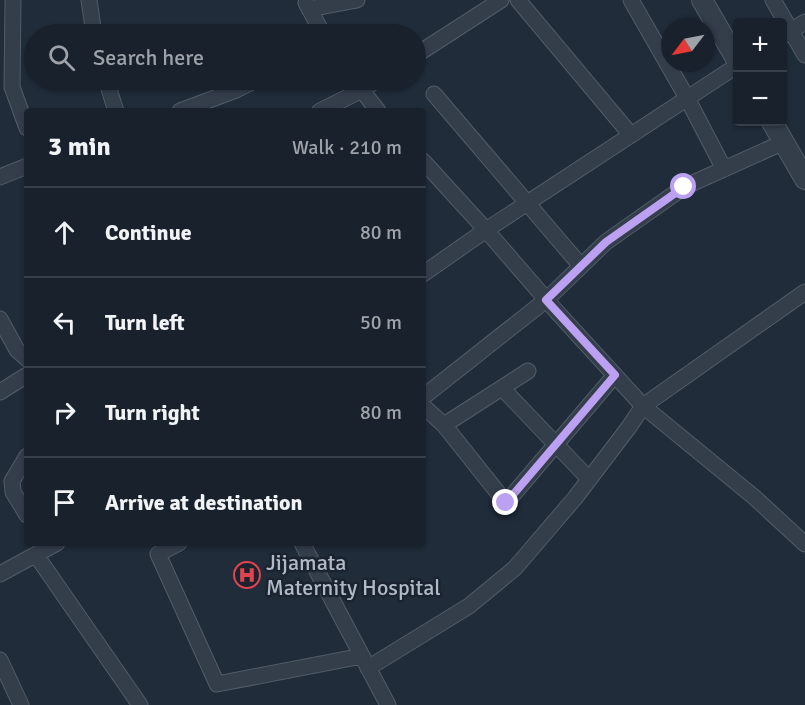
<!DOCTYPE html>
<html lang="en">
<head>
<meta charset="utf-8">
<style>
	:root { --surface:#18212c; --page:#212934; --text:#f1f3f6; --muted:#9fa3a9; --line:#363e48 }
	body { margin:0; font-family:Signika,sans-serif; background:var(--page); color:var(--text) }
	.controls { position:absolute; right:18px; top:18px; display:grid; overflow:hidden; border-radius:6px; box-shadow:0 2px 4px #0004 }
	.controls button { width:54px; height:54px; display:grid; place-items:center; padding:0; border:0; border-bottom:2px solid var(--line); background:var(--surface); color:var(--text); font:30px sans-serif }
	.compass { position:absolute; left:661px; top:18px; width:54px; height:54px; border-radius:50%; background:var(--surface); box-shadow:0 2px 4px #0004; rotate:238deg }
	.stop { position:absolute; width:18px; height:18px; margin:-14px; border:4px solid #bca0f2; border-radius:50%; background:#fff }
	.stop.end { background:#bca0f2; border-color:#fff; box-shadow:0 2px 6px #0008 }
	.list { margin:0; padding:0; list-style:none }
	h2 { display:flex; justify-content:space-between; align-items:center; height:78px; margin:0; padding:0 24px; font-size:26px }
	h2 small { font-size:20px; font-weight:400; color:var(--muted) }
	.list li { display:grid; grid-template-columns:39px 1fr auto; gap:18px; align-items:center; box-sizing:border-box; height:90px; padding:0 24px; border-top:2px solid var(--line) }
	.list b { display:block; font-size:22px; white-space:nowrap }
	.list em { font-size:20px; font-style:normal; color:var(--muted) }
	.icon { flex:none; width:33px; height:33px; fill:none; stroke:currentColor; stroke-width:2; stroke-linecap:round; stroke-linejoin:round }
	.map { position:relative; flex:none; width:805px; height:705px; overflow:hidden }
	.search { position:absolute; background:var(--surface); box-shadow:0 2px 4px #0004; left:24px; top:24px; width:402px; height:66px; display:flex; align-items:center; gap:15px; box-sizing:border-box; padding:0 21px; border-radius:33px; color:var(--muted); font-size:22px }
	.panel { position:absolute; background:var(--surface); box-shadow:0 2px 4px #0004; left:24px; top:108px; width:402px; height:438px; border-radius:6px }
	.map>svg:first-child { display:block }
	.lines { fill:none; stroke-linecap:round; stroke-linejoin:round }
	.minor-casing { stroke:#525c68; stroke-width:17 }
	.tertiary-casing { stroke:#525c68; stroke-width:22 }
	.minor { stroke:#343e4b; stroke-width:15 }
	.tertiary { stroke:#343e4b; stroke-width:20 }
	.route { stroke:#bca0f2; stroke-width:8 }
	.labels { text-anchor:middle; stroke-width:5; stroke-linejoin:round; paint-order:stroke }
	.poi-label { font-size:22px; fill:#afb9c7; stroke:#1a232f; text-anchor:start }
</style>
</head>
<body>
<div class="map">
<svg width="805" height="705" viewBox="0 0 805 705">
	<rect width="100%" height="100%" fill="#202c3a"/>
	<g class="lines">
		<defs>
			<path id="minor" d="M13,0L12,87L27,128
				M89,0L94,34
				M518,0L631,135
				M631,0L687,98L724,169
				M773,0L805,55
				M306,3L323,34
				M309,9L357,0
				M782,36L805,22
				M416,55L501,0
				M106,80L116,111
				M354,80L378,111
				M434,94L581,266
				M180,111L236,90L256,80
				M320,111L362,90L377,80
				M423,161L486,230L557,312L643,406L754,497L805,544
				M0,177L27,166
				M423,274L486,230L738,65
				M0,319L17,350L27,359
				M502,388L589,479
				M0,392L27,375
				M427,394L546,300L606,242L684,187L784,142
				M423,406L444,425L506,503L615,375
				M444,425L528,371
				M27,456L12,481L13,492L27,515
				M179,543L158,554L217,684L362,656
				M302,543L388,705
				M36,555L140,705
				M0,574L57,543
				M0,660L21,705
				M368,668L469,606L515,568L575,498L629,427L643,406L805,292"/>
			<path id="tertiary" d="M702,0L738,62
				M772,122L805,179"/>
		</defs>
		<!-- minor casing -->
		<use href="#minor" class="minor-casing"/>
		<!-- tertiary casing -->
		<use href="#tertiary" class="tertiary-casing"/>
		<!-- minor -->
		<use href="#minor" class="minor"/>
		<!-- tertiary -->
		<use href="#tertiary" class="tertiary"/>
	</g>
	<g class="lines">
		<!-- route -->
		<path class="route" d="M506,503L615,375L546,300L606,242L684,187"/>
	</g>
	<!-- icons -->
	<defs>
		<symbol id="hospital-ring" viewBox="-11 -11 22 22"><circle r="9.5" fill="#1a232f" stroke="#e0444e" stroke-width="1.5"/><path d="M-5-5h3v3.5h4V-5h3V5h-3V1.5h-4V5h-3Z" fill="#e0444e"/></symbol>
	</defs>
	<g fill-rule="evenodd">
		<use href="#hospital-ring" x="232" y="560" width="30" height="30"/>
	</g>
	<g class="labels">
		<!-- poi labels -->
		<g class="poi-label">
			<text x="266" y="570">Jijamata<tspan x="266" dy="25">Maternity Hospital</tspan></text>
		</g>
	</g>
</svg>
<div class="controls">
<button>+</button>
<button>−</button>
</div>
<svg class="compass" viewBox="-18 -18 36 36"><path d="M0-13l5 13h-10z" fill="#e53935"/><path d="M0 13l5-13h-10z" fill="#9fa3a9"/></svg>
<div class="stop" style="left:684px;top:187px"></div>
<div class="stop end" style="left:506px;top:503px"></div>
<div class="search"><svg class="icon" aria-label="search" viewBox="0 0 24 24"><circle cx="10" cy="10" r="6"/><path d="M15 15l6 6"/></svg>Search here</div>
<section class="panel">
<h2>3 min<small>Walk · 210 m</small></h2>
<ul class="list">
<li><svg class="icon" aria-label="ahead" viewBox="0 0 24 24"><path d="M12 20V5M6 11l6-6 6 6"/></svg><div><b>Continue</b></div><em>80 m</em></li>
<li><svg class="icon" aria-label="left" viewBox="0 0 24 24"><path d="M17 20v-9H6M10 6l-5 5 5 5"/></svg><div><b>Turn left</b></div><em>50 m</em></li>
<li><svg class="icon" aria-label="right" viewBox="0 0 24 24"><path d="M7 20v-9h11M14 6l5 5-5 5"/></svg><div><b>Turn right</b></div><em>80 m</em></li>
<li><svg class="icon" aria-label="arrive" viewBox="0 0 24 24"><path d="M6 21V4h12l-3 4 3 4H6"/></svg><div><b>Arrive at destination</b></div></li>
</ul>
</section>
</div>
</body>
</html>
